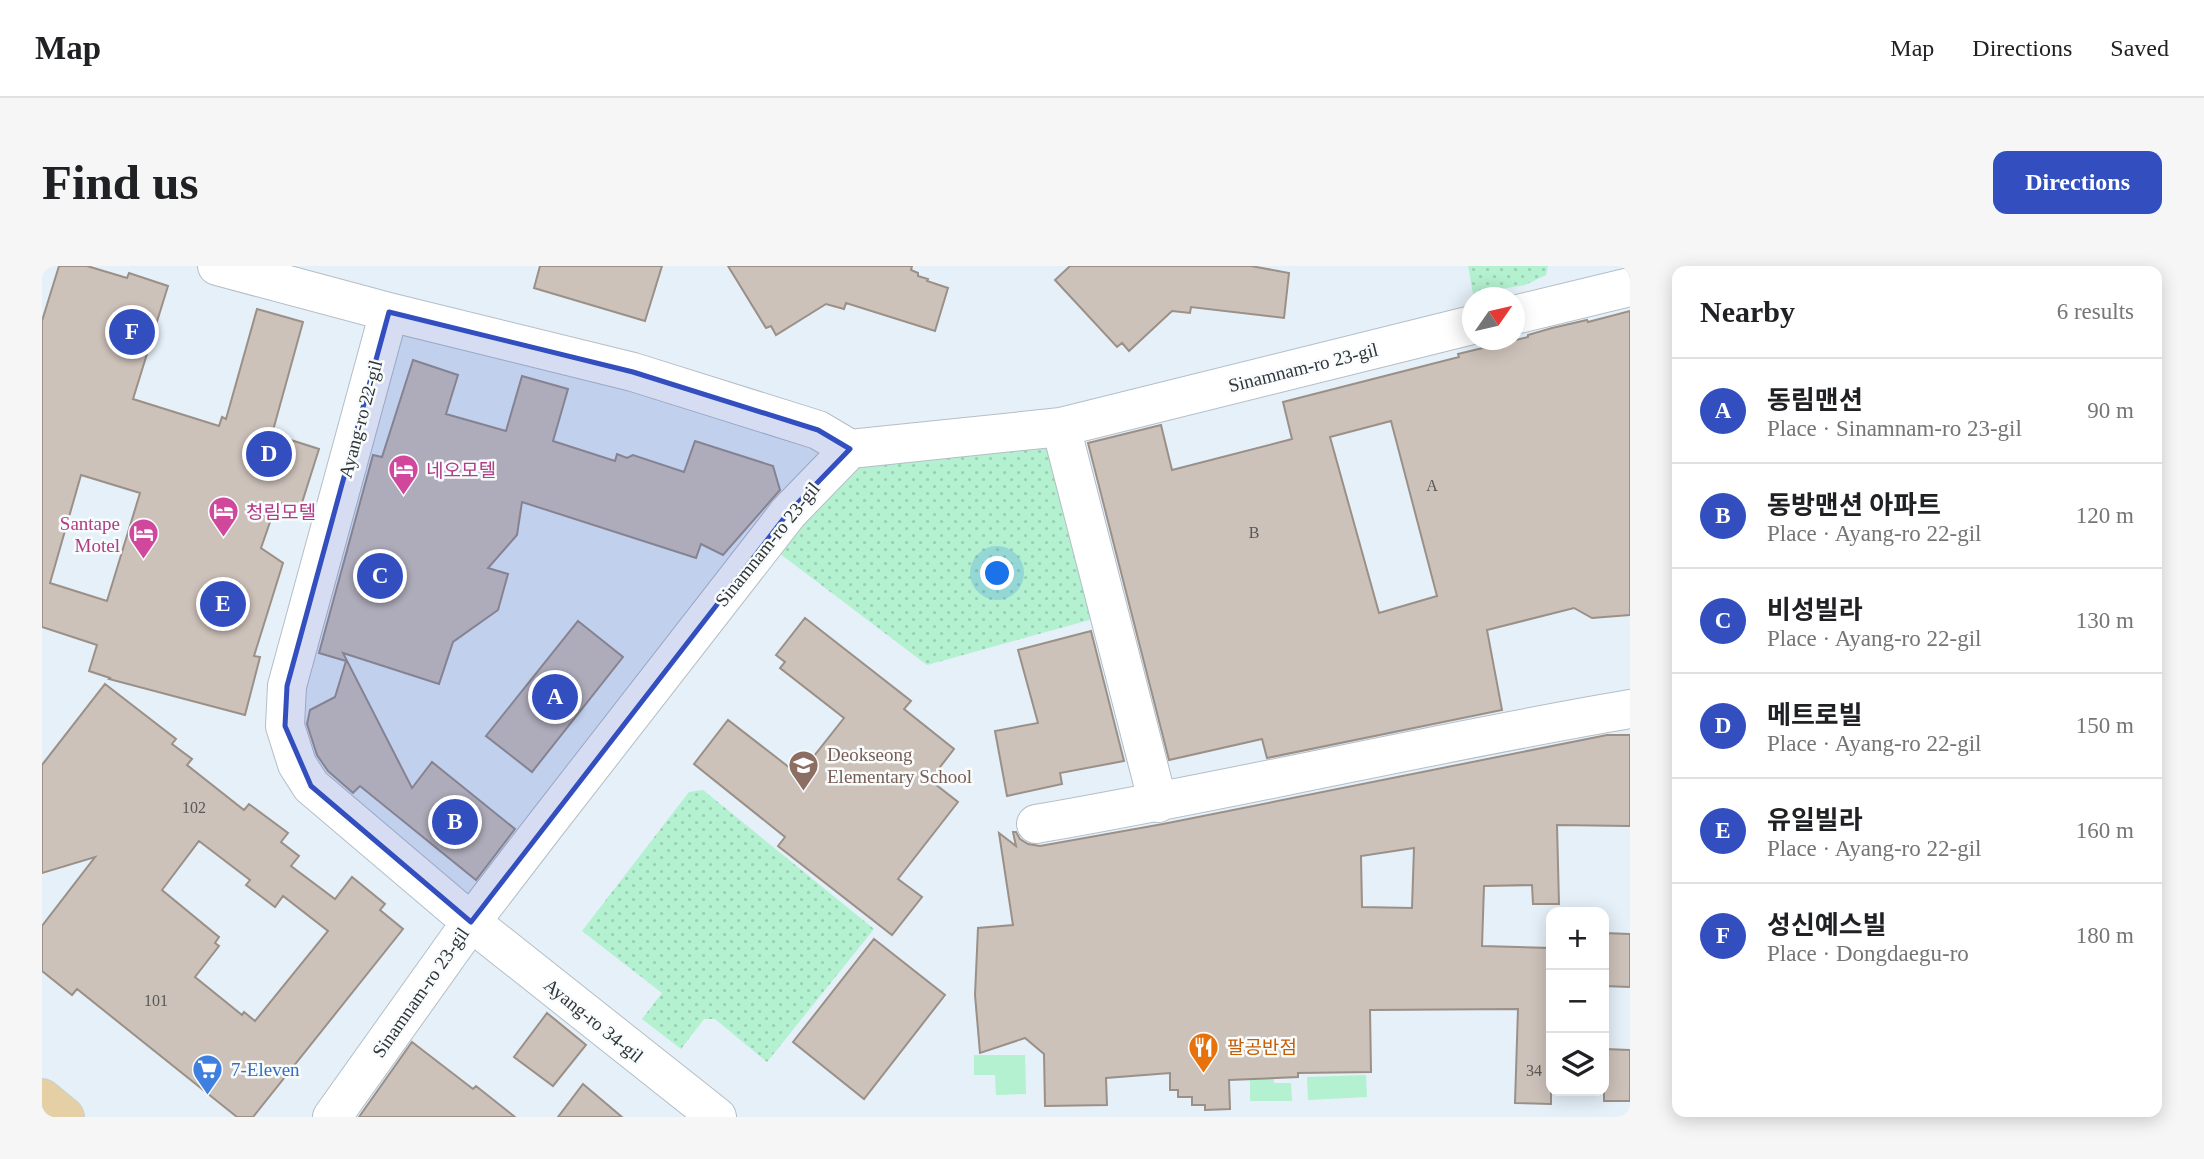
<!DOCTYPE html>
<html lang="en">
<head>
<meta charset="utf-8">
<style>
	:root { --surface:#fff; --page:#f6f6f6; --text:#202124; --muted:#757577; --line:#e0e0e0; --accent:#324ebf }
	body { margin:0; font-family:"Times New Roman","Noto Sans KR",serif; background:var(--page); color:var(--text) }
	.controls { position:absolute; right:21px; bottom:21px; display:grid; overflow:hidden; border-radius:14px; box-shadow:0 4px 18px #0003 }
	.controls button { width:63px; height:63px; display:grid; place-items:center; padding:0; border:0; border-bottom:2px solid var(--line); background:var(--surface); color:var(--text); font:35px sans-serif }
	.compass { position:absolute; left:1420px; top:21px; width:63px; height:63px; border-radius:50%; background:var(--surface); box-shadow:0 4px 18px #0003; rotate:56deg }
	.you { position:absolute; left:956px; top:308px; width:24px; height:24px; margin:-18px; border:5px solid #fff; border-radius:50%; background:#1a73e8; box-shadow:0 0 0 10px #1a73e833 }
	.badge { display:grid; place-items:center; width:46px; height:46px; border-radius:50%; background:var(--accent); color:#fff; font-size:23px; font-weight:700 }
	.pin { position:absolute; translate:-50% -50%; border:4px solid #fff; box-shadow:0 2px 7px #0006 }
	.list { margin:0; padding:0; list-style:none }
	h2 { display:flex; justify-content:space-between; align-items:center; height:91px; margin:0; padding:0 28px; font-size:30px }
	h2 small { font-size:23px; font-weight:400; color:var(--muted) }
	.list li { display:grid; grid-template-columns:46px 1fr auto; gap:21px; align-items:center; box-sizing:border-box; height:105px; padding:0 28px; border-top:2px solid var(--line) }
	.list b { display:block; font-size:26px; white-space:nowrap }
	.list p { margin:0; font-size:23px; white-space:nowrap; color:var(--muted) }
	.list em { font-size:23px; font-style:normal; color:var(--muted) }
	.icon { flex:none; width:38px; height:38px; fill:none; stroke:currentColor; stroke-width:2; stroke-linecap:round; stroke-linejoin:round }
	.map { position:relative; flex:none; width:1588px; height:851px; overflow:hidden; border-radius:14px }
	header { display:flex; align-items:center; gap:42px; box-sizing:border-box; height:98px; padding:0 35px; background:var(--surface); border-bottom:2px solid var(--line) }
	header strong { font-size:33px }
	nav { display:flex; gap:38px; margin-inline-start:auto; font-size:24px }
	.intro { display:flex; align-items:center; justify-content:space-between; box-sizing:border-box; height:168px; padding:0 42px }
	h1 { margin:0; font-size:49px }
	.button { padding:18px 32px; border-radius:14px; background:var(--accent); color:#fff; font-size:24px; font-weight:700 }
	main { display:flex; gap:42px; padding:0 42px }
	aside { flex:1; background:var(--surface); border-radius:14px; box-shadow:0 4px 18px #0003 }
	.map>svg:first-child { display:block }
	.grass { fill:url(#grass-dots) }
	.garden { fill:#b3f1d0 }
	.building { fill:#cdc2ba; stroke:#9a9088; stroke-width:2; fill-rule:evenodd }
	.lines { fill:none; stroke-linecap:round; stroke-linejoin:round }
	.minor-casing { stroke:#b4bec7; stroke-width:40 }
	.major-casing { stroke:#cdcecf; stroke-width:40 }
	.minor { stroke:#fff; stroke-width:38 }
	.major { stroke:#e5d0a5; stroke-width:38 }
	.marked { fill:#324ebf; fill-opacity:0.2; stroke:#324ebf; stroke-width:5; stroke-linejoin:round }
	.labels { text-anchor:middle; stroke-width:5; stroke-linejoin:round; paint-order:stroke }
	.number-label { font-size:16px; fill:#575858 }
	.street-label { font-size:19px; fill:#303437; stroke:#f9fcfd }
	.hotel-label { font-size:19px; fill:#b23c85; stroke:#f9fcfd; text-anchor:start }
	.education-label { font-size:19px; fill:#785e54; stroke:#f9fcfd; text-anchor:start }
	.food-label { font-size:19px; fill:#c56008; stroke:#f9fcfd; text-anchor:start }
	.shop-label { font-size:19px; fill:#366cbe; stroke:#f9fcfd; text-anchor:start }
</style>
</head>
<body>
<header>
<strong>Map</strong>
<nav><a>Map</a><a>Directions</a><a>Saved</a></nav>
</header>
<div class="intro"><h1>Find us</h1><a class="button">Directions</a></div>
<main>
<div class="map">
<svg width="1588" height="851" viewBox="0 0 1588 851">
	<defs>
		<pattern id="grass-dots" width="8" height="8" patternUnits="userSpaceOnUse" patternTransform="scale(1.75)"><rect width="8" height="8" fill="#b3f1d0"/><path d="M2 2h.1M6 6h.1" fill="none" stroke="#9acfb3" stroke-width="1.8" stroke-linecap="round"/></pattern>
	</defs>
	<rect width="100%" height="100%" fill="#e5f0f9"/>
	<!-- grass -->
	<path class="grass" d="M1426,0H1506L1504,9L1483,19L1431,28Z
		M1015,169L1062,350L885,399L729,281L811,190Z
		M661,524L832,663L725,796L673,753H662L639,783L600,753L620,727L540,665L647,526Z"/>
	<!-- garden -->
	<path class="garden" d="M932,789H983L984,828L954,829L953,809H932Z
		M1208,801H1232V817H1249L1250,835H1208Z
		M1324,809L1325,831L1266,834L1265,811Z"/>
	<!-- building -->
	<path class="building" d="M17,0H45L85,12L87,7L126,20L91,133L177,160L180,151L184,153L215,43L261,56L230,168L277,183L258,243L235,236L219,282L241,297L212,390L218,391L203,449L67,413L68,412L47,405L55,379L0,361V55ZM39,209L98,227L65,335L8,317Z
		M498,0H620L603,55L492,22Z
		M686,0H870L869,4L876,7V10L886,13L885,15L906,22L893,65L804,37L802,43L784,38L734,69L729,60L724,62Z
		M1028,0H1209L1247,7L1242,52L1149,41L1148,47L1130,45L1087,85L1080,77L1075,81L1013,14Z
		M1588,45V349L1550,352L1532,342L1445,364L1460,444L1225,492L1220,473L1127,494L1046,177L1119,159L1130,204L1250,173L1241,136L1417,91L1416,88L1486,71V69L1510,62L1545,54L1546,56ZM1349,155L1395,330L1337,347L1288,171Z
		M371,94L416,109L404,148L464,165L480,110L526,123L511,175L573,195L575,188L585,192L591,189L642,206L653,175L731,200L738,224L681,289L659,278L654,292L480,236L475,269L446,302L466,308L456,344L411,376L397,418L301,387L370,522L390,496L473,563L434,614L318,520L311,527L286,505L275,489L265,458L268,444L293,431L304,395L277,387L331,189L340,191Z
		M763,352L869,435L862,443L912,483L888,514L916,536L856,613L880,631L850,669L736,580L743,571L652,498L686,454L757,509L802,452L738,402L743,396L734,389Z
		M536,355L581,391L490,506L444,470Z
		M1049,365L1082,495L1018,507L1020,518L965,530L953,465L996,457L976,384Z
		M63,418L134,473L130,478L150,493L145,499L202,544L207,538L246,567L239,576L257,590L249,600L293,633L310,611L343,638L338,644L361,663L211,851H195L35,723L30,729L0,705V660L53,591L0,607V499ZM157,575L208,614L204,619L233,641L241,630L286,665L213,755L202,746L200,749L153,711L177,680L173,677L177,671L120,624Z
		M1565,469H1588V560L1515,559L1517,638H1491L1490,619L1442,620L1440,680L1509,682V838L1473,837L1476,743L1328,744L1329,806L1256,807V811L1187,814L1188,843L1163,844V839H1150V831H1136V824H1128V807L1064,812L1065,839L1003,840L1002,788L983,772L938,787L933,729L936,662L971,659L957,567L974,580L971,566H974L978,573L986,578L998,580L1121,558ZM1372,582L1370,642L1320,641L1319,590Z
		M1562,667L1588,668V721L1562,720Z
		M832,673L903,729L822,833L751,776Z
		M505,747L544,779L511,820L472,791Z
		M370,776L431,823L434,820L473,851H317Z
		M1562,783L1588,784V835H1562Z
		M541,818L580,851H516Z"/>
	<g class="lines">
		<defs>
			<path id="minor" d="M175,0L347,46L591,106L776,164L808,183
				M347,46L245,420L243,460L255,498L269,520L429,656L675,851
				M1472,49L1588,21
				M1019,161L1116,537
				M994,558C1193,524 1389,477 1588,443
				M290,851L429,656L505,557L746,247L808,183L1019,161L1430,59"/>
			<path id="major" d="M0,832L23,851"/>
		</defs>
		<!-- minor casing -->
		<use href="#minor" class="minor-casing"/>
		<!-- major casing -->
		<use href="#major" class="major-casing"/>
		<!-- minor -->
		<use href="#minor" class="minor"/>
		<!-- major -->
		<use href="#major" class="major"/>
	</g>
	<!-- marked area -->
	<path class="marked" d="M347,46L591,106L776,164L808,183L746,247L429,656L269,520L243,460L245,420Z"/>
	<!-- icons -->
	<defs>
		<symbol id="hotel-pin" viewBox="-11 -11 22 30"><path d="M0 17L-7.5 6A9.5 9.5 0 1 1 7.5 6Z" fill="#d1479c" stroke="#f9fcfd"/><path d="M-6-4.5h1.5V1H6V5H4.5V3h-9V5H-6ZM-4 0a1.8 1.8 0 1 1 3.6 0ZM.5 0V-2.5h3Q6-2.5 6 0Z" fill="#fff"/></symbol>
		<symbol id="school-pin" viewBox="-11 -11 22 30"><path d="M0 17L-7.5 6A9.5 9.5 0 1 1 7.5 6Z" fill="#8d6e63" stroke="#f9fcfd"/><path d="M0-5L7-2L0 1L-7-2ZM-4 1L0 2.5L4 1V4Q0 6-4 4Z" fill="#fff"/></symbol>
		<symbol id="restaurant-pin" viewBox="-11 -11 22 30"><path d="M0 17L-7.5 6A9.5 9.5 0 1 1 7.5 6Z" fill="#e8710a" stroke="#f9fcfd"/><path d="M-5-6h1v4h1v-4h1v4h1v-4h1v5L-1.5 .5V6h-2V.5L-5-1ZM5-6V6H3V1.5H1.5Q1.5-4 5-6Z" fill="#fff"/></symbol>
		<symbol id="supermarket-pin" viewBox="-11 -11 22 30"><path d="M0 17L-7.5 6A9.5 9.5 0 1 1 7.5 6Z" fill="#3f7fe0" stroke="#f9fcfd"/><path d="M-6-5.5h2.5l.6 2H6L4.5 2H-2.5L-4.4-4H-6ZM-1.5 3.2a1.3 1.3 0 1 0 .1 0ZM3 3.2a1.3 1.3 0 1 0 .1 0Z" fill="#fff"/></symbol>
	</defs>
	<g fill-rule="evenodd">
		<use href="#hotel-pin" x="344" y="186" width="35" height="47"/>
		<use href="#hotel-pin" x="164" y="228" width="35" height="47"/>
		<use href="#hotel-pin" x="84" y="250" width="35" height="47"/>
		<use href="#school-pin" x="744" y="482" width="35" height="47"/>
		<use href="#restaurant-pin" x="1144" y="764" width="35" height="47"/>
		<use href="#supermarket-pin" x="148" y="786" width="35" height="47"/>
	</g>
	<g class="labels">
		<!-- number labels -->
		<g class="number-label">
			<text x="1390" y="225">A</text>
			<text x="1212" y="272">B</text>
			<text x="152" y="547">102</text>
			<text x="114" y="740">101</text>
			<text x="1492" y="810">34</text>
		</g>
		<!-- street labels -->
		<g class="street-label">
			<text transform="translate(1261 101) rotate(-14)" y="7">Sinamnam-ro 23-gil</text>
			<text transform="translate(318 153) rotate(-75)" y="7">Ayang-ro 22-gil</text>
			<text transform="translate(725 278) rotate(-51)" y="7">Sinamnam-ro 23-gil</text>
			<text transform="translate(378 726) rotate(-55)" y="7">Sinamnam-ro 23-gil</text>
			<text transform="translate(552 754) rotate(39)" y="7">Ayang-ro 34-gil</text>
		</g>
		<!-- hotel labels -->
		<g class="hotel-label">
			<text x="384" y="211">네오모텔</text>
			<text x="204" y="253">청림모텔</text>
			<text x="78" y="264" text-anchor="end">Santape<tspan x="78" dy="22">Motel</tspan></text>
		</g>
		<!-- education labels -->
		<g class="education-label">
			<text x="785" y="495">Deokseong<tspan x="785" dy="22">Elementary School</tspan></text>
		</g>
		<!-- food labels -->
		<g class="food-label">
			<text x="1185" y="788">팔공반점</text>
		</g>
		<!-- shop labels -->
		<g class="shop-label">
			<text x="189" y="810">7-Eleven</text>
		</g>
	</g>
</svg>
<div class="controls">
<button>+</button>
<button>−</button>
<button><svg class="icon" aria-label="layers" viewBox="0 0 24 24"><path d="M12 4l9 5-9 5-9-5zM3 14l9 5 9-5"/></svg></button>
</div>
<svg class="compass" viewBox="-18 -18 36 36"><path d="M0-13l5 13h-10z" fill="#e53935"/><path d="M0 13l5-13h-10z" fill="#757577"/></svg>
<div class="you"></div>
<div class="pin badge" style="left:513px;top:431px">A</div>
<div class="pin badge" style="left:413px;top:556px">B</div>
<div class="pin badge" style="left:338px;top:310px">C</div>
<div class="pin badge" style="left:227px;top:188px">D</div>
<div class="pin badge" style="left:181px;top:338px">E</div>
<div class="pin badge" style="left:90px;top:66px">F</div>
</div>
<aside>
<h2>Nearby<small>6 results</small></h2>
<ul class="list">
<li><span class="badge">A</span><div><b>동림맨션</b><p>Place · Sinamnam-ro 23-gil</p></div><em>90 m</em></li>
<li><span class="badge">B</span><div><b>동방맨션 아파트</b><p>Place · Ayang-ro 22-gil</p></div><em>120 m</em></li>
<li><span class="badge">C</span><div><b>비성빌라</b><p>Place · Ayang-ro 22-gil</p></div><em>130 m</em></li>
<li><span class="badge">D</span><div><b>메트로빌</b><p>Place · Ayang-ro 22-gil</p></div><em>150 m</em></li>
<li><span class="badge">E</span><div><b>유일빌라</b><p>Place · Ayang-ro 22-gil</p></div><em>160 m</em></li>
<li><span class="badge">F</span><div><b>성신예스빌</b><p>Place · Dongdaegu-ro</p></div><em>180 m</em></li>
</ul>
</aside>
</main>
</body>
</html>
